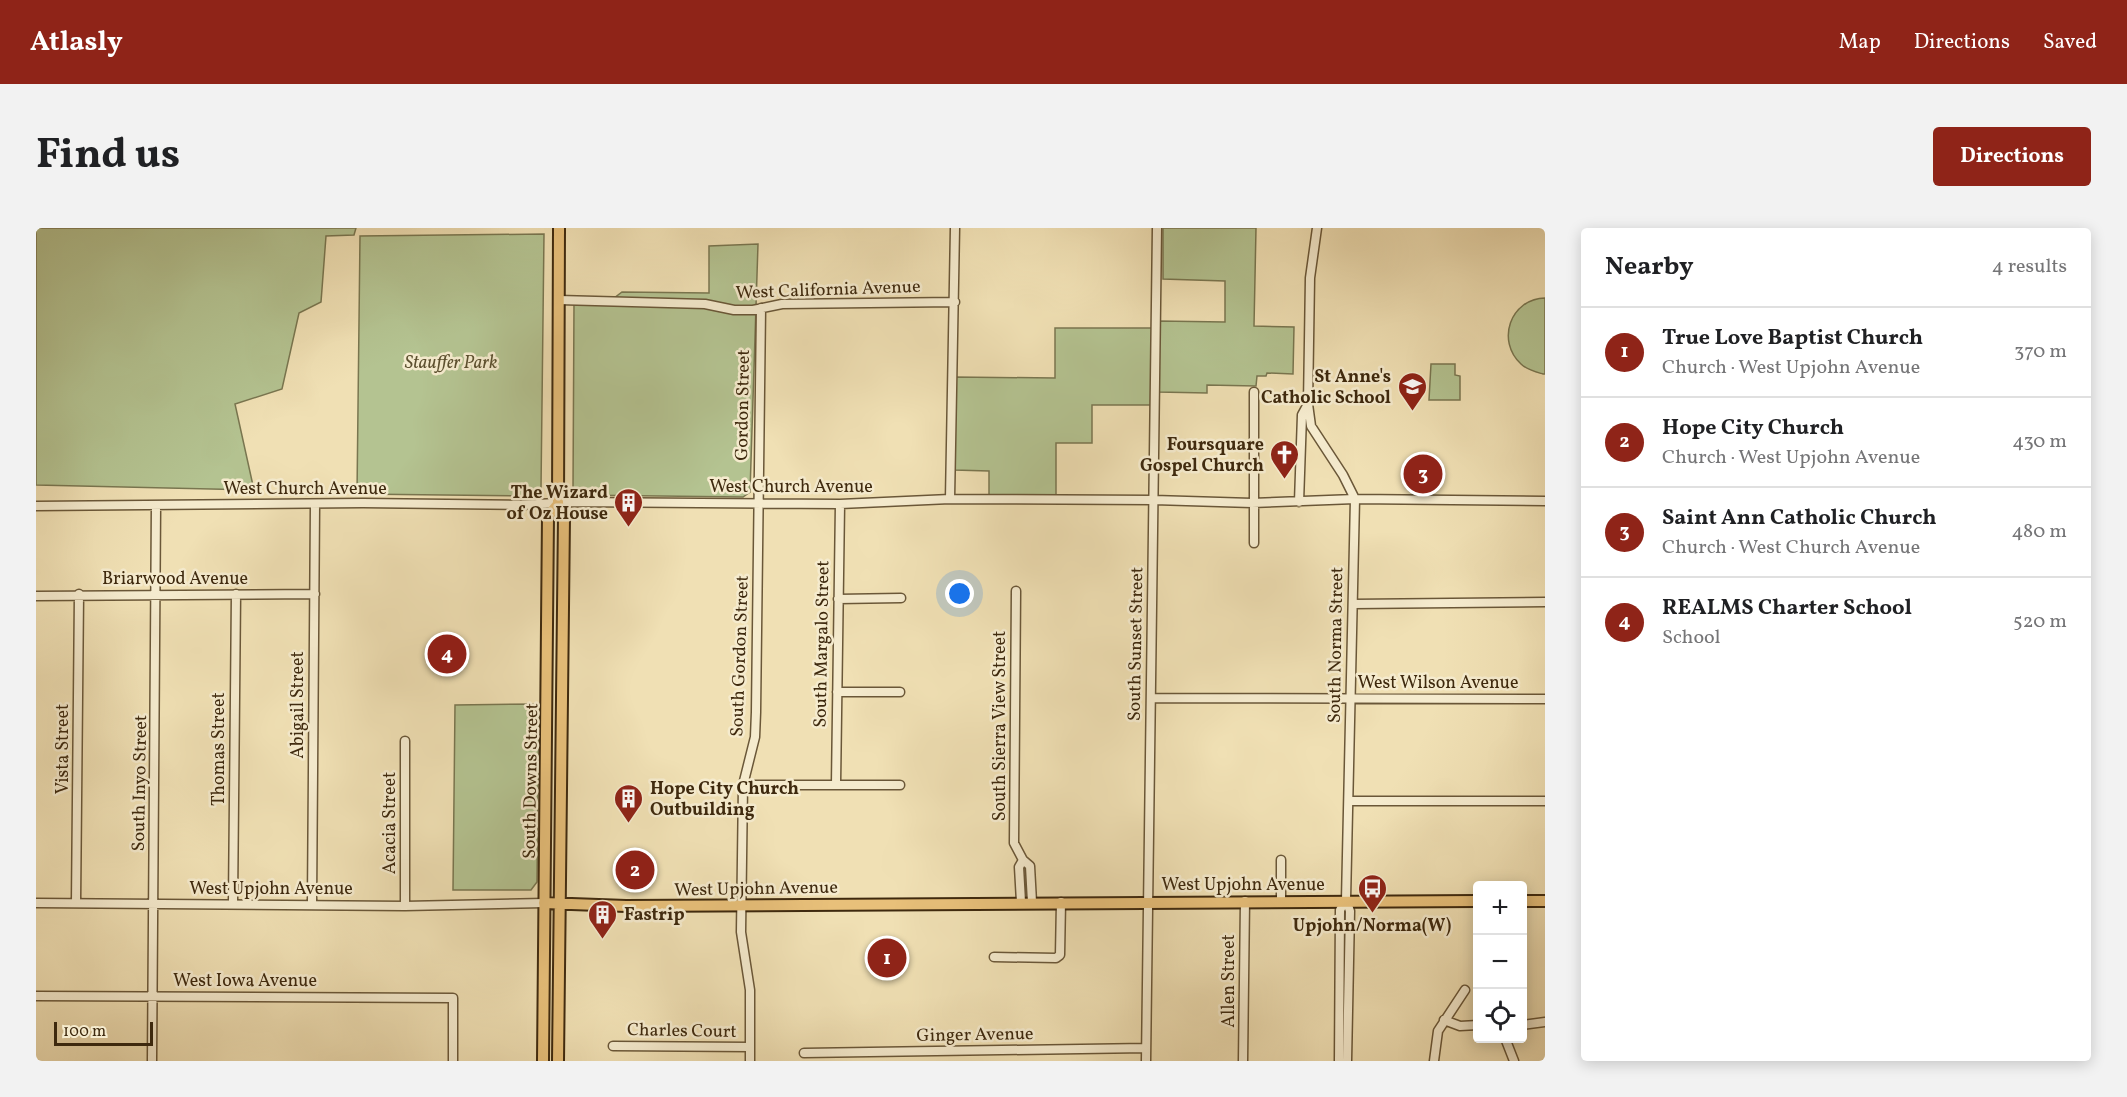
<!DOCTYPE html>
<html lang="en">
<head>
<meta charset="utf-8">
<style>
	:root { --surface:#fff; --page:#f2f2f2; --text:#202124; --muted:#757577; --line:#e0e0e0; --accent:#8f2418 }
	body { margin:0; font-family:Vollkorn,serif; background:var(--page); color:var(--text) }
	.controls { position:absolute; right:18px; bottom:18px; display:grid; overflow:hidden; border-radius:6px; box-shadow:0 3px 15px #0003 }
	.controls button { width:54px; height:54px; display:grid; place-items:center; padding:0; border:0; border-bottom:2px solid var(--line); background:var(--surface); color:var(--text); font:30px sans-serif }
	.scale { position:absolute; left:18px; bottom:15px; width:99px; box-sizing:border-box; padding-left:6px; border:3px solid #3e290e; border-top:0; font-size:16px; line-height:21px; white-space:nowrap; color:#3e290e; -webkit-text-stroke:4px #f5ebce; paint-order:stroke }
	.you { position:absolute; left:924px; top:366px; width:21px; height:21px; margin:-15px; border:4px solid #fff; border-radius:50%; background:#1a73e8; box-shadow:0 0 0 9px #1a73e833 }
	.badge { display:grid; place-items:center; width:39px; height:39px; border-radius:50%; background:var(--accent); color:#fff; font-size:20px; font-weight:700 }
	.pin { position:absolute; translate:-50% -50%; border:3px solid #fff; box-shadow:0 2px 6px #0006 }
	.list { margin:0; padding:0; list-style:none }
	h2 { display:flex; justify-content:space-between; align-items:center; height:78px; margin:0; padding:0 24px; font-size:26px }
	h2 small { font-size:20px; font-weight:400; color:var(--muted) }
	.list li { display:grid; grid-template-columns:39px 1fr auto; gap:18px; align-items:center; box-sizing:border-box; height:90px; padding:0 24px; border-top:2px solid var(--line) }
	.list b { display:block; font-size:22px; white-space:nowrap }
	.list p { margin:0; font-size:20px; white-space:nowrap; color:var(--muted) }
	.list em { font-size:20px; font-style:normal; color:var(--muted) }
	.icon { flex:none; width:33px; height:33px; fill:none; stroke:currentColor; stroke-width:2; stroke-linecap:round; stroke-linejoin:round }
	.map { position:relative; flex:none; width:1509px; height:833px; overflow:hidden; border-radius:6px }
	header { display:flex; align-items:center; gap:36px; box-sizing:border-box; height:84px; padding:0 30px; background:var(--accent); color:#fff }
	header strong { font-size:28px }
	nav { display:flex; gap:33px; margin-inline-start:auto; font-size:21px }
	.intro { display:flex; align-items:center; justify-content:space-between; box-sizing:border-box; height:144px; padding:0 36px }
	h1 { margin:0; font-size:42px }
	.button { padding:15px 27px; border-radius:6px; background:var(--accent); color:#fff; font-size:21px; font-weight:700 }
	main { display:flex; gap:36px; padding:0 36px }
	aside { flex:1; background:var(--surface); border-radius:6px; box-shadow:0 3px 15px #0003 }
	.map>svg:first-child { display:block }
	.green { fill:#b4c391; stroke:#797650; stroke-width:1.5 }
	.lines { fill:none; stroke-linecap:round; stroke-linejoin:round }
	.minor-casing { stroke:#6a5738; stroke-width:11 }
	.major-casing { stroke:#3e290e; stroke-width:14 }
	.minor { stroke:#f5ebce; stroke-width:8 }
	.major { stroke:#e8c07a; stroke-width:10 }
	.labels { text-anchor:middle; stroke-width:5; stroke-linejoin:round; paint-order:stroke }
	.street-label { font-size:18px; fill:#3e290e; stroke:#f5ebce }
	.park-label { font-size:18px; font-style:italic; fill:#5c502f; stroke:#f5ebce }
	.poi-label { font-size:18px; font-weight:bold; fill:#3e290e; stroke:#f5ebce; text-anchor:end }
</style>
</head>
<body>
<header>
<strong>Atlasly</strong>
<nav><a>Map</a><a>Directions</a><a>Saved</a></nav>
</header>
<div class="intro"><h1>Find us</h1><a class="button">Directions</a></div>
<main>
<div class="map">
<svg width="1509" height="833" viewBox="0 0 1509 833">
	<rect width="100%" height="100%" fill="#f0e0b4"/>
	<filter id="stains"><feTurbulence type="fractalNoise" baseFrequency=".00333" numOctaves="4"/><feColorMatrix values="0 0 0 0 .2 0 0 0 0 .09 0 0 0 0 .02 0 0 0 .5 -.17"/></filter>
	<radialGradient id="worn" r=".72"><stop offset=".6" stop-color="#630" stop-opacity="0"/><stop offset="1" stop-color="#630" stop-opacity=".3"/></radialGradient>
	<!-- green -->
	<path class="green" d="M0,0H320L318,7L290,8L285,74L263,85L246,161L199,176L218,262L0,257Z
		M1127,0H1220L1218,98L1258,99L1257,146L1231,145L1230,148H1221L1220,158L1171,157V165L1122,164L1123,93L1189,94V53L1127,51Z
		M508,6L505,261L496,268L321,266L324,8Z
		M722,16L714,264L707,269L540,267L537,263L538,75L578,70L586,64L673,65V18Z
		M1509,70V146H1507C1500,144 1491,142 1485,136C1460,113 1474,71 1509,70Z
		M1019,100H1117L1116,177H1056V215H1020V269H953V243L918,242L919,149L1019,150Z
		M1395,136H1419V147L1424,148V172H1393Z
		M503,476L501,654L495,662H417L419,477Z"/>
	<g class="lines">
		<defs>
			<path id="minor" d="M1281,0L1274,50L1272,176L1275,198L1307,247L1319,271L1310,672L1314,683L1311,833
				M523,72L669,76L698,82H717L746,76L919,74
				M1218,164V315
				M914,271L919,0
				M1263,274L1266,187L1272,176
				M0,278L327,275L485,277L536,274L804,276L914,271L1118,272L1216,275L1319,271L1509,273
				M980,363L978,615L987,632L994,638L996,674
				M0,368L279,366
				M802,371L865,370
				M1317,376L1509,374
				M801,464H864
				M1115,470L1509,471
				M800,556L804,276
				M707,557H864
				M1313,573H1509
				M1245,673V632
				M985,674L983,639L987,632
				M0,675L369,678L508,675
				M40,675L43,366
				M197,675L200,366
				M276,676L279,277
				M369,678V513
				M958,729L1020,730L1024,727L1025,674
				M0,768L417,770V833
				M1408,792L1424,798L1442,797
				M1486,797L1509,794
				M1469,810L1478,833
				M577,818L714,819
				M768,825L1110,820
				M116,833L120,277
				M714,833V762L705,704L707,557L719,509L720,484L725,80
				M1110,833L1121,0
				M1207,833L1209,673
				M1303,833L1304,682L1310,672
				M1398,833L1402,803L1429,762"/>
			<path id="major" d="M1486,673H1509
				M508,675L590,678L1442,673
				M507,833L512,288L522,276
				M522,833L528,289L522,276L523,0"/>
		</defs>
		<!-- minor casing -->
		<use href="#minor" class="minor-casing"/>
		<!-- major casing -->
		<use href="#major" class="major-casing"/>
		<!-- minor -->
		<use href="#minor" class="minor"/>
		<!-- major -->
		<use href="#major" class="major"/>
	</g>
	<!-- icons -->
	<defs>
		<symbol id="school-pin" viewBox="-11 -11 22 30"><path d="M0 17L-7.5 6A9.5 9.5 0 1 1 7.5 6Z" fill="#8f2418" stroke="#f5ebce"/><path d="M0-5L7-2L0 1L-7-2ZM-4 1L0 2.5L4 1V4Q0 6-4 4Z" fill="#fff"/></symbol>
		<symbol id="church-pin" viewBox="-11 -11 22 30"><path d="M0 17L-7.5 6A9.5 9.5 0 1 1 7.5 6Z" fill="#8f2418" stroke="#f5ebce"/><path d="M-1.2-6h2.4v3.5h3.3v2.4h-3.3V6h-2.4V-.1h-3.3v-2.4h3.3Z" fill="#fff"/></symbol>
		<symbol id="building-pin" viewBox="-11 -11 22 30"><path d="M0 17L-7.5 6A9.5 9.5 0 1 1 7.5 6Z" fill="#8f2418" stroke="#f5ebce"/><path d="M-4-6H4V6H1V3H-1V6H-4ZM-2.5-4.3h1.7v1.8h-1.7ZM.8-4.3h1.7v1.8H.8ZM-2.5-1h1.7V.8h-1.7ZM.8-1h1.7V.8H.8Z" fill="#fff"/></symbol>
		<symbol id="bus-pin" viewBox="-11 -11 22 30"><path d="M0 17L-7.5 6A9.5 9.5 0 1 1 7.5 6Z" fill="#8f2418" stroke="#f5ebce"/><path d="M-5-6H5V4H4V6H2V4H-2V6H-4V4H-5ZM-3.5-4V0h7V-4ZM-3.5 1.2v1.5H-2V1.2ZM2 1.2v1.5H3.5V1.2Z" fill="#fff"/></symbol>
	</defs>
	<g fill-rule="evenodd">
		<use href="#school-pin" x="1360" y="142" width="33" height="45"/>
		<use href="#church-pin" x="1232" y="210" width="33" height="45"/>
		<use href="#building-pin" x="576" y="258" width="33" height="45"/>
		<use href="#building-pin" x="576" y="554" width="33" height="45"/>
		<use href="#bus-pin" x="1320" y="644" width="33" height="45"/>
		<use href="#building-pin" x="550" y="670" width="33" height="45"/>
	</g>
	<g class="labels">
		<!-- street labels -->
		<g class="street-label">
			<text transform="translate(792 61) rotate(-2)" y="6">West California Avenue</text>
			<text transform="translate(706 177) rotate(-89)" y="6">Gordon Street</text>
			<text x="755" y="264">West Church Avenue</text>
			<text x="269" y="266">West Church Avenue</text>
			<text x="139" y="356">Briarwood Avenue</text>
			<text transform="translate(785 416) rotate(-89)" y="6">South Margalo Street</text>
			<text transform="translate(1099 416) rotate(-89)" y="6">South Sunset Street</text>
			<text transform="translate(1299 417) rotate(-89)" y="6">South Norma Street</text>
			<text transform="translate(703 428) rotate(-88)" y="6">South Gordon Street</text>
			<text x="1402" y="460">West Wilson Avenue</text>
			<text transform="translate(261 477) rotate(-90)" y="6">Abigail Street</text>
			<text transform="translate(963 498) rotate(-90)" y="6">South Sierra View Street</text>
			<text transform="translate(26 521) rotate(-90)" y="6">Vista Street</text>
			<text transform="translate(182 521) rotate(-90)" y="6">Thomas Street</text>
			<text transform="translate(494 553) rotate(-89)" y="6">South Downs Street</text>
			<text transform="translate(103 555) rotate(-89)" y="6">South Inyo Street</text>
			<text transform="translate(353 595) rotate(-90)" y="6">Acacia Street</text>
			<text x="1207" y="662">West Upjohn Avenue</text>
			<text x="235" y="666">West Upjohn Avenue</text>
			<text transform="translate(720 660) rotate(-1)" y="6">West Upjohn Avenue</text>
			<text x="209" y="758">West Iowa Avenue</text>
			<text transform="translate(1192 753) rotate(-90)" y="6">Allen Street</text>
			<text transform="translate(646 802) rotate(1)" y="6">Charles Court</text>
			<text transform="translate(939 806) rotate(-1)" y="6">Ginger Avenue</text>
		</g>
		<!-- park labels -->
		<g class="park-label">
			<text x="415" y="140">Stauffer Park</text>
		</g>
		<!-- poi labels -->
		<g class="poi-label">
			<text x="1355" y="154">St Anne's<tspan x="1355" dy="21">Catholic School</tspan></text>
			<text x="1228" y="222">Foursquare<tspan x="1228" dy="21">Gospel Church</tspan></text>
			<text x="572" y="270">The Wizard<tspan x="572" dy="21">of Oz House</tspan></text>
			<text x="614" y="566" text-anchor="start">Hope City Church<tspan x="614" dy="21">Outbuilding</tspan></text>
			<text x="588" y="692" text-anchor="start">Fastrip</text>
			<text x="1336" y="703" text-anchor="middle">Upjohn/Norma(W)</text>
		</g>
	</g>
	<rect width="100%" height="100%" filter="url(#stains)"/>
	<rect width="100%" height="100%" fill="url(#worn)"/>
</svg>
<div class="controls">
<button>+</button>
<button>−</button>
<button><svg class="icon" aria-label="locate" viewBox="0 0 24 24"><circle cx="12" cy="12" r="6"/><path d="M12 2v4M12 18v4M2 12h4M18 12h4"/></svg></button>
</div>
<div class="scale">100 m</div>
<div class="you"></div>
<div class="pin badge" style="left:851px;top:730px">1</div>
<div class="pin badge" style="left:599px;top:642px">2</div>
<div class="pin badge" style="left:1387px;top:246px">3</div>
<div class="pin badge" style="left:411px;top:426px">4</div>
</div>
<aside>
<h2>Nearby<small>4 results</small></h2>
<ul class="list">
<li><span class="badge">1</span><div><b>True Love Baptist Church</b><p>Church · West Upjohn Avenue</p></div><em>370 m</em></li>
<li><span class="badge">2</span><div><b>Hope City Church</b><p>Church · West Upjohn Avenue</p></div><em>430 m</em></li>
<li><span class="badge">3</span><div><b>Saint Ann Catholic Church</b><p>Church · West Church Avenue</p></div><em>480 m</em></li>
<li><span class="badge">4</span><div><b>REALMS Charter School</b><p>School</p></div><em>520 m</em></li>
</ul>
</aside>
</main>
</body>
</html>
